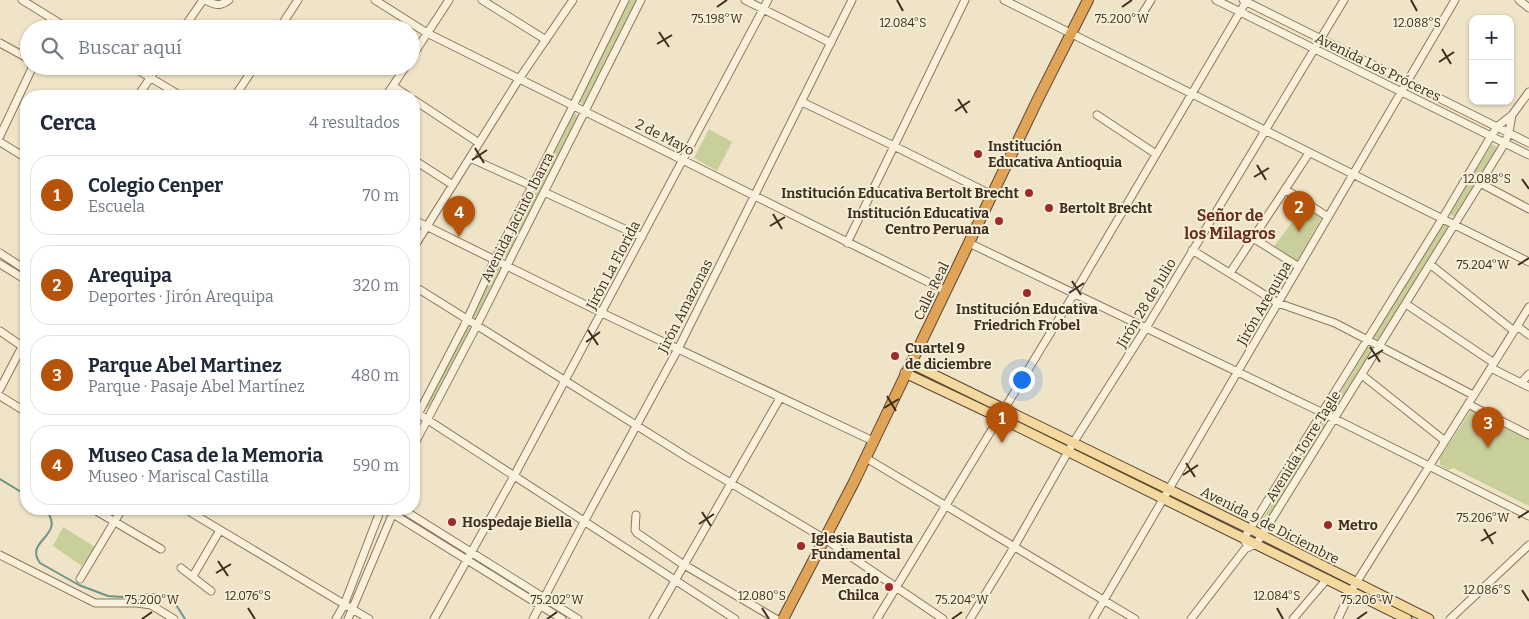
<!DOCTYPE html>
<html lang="es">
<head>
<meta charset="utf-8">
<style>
	:root { --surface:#fff; --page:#f6f6f7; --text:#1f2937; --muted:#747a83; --line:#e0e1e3; --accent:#b45309 }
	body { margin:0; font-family:Bitter,serif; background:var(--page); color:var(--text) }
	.controls { position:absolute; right:15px; top:15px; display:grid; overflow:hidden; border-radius:10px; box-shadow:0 1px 4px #0004 }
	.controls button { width:45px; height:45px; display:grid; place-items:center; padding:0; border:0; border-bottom:1px solid var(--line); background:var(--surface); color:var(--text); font:25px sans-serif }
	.you { position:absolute; left:1021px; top:379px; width:18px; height:18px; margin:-12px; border:4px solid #fff; border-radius:50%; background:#1a73e8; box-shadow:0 0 0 8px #1a73e833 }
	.badge { display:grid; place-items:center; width:32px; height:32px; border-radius:50%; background:var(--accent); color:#fff; font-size:16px; font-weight:700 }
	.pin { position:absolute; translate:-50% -41px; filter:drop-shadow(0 1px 2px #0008) }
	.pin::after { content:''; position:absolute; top:26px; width:18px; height:15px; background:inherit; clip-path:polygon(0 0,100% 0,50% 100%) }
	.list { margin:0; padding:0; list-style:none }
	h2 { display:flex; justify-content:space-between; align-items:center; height:65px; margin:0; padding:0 20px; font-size:21px }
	h2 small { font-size:16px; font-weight:400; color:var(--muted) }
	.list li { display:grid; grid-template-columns:32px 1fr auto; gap:15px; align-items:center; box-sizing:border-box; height:80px; margin:0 10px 10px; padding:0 10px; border:1px solid var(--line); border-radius:20px }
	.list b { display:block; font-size:19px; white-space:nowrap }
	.list p { margin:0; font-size:16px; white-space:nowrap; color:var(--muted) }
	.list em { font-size:16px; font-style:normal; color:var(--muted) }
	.icon { flex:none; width:28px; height:28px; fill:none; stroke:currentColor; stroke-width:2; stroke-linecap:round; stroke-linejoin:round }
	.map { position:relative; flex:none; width:1529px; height:619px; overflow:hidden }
	.search { position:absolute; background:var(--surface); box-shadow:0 1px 4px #0004; left:20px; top:20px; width:400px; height:55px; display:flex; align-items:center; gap:12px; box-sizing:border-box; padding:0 18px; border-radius:28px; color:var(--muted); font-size:19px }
	.panel { position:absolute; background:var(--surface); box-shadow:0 1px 4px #0004; left:20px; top:90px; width:400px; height:425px; border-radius:20px }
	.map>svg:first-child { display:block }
	.green { fill:#c9cf9b }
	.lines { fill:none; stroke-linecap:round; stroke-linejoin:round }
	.stream { stroke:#6f938a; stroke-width:2 }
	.minor-casing { stroke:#8d765c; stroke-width:9 }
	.major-casing { stroke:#5b4430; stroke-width:11 }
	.highway-casing { stroke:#5b4430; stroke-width:12 }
	.minor { stroke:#faf1dc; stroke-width:7 }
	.major { stroke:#f3d9a0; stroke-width:9 }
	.highway { stroke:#e0a458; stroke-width:10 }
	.ticks { fill:none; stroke:#3d2e20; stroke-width:2 }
	.poi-dot { fill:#9e2a2b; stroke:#f7eed8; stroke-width:2 }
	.labels { text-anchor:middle; stroke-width:4; stroke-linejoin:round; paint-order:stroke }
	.street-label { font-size:14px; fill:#3d2e20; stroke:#f7eed8 }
	.poi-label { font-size:14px; font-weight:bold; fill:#3d2e20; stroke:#f7eed8; text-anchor:start }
	.quarter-label { font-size:16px; font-weight:bold; fill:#6b2e1e; stroke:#f7eed8 }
	.ticks-label { font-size:12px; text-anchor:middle; fill:#3d2e20; stroke:#f7eed8; stroke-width:4; stroke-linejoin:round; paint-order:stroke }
</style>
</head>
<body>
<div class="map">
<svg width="1529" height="619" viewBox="0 0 1529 619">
	<rect width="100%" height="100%" fill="#f0e4c8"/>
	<!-- green -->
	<path class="green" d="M630,0H637L584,105L579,101Z
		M575,112L577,117L508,257L502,256Z
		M709,129L732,142L717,171L694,158Z
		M1492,144L1499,148L1457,218L1449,214Z
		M1305,204L1322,217L1298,260L1295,261L1273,248Z
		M1443,223L1451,227L1381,342L1374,337Z
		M496,266L501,268L477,320L473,317Z
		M467,326L472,328L433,405L424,409Z
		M1368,347L1375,351L1334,415L1329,412Z
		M1473,409L1529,437V506L1453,468L1448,470L1440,465V458L1471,410Z
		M1323,421L1329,424L1267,522L1262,520Z
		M63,527L95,547L82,566L53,546Z"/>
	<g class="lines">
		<!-- stream -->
		<path class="stream" d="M0,479L26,495
			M45,509C68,536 23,540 40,563L79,585L108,596L123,597L152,594L167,596L173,600L185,619"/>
		<defs>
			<path id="minor" d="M22,0L69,29
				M205,0C215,5 220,7 229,0
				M375,0L427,33L946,291
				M482,0L546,40
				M745,0L831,43
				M1004,0L1529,262
				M1216,0L1529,155
				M1243,0L1529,143
				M1519,0L1529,8
				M1141,16L1151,0
				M50,29L54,20
				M183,29L203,0
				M279,29L298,0
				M0,43L29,59
				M411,58L449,0
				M131,66L181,96
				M393,86L408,96
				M138,96L158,66
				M235,96L255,66
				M386,96L406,66
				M414,100L479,143
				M802,102L894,146L992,195
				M1097,115L1156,154
				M0,136L33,66
				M0,142L26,158
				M470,158L532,186
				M414,160L453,185
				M1480,183L1529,209
				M1285,189L1328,217
				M544,192L642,237
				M414,220L602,313L873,441
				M1253,238L1299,267
				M847,243L965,0
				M969,243L1321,412L1529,516
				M414,247L519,79L573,0
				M1192,250L1278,303L1335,323L1473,395
				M0,253L26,270
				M0,264L26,280
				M1431,265L1514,331
				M1230,273L1309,153
				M414,286L690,459L825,539L943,619
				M1406,304L1494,363
				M1517,326L1529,335
				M0,331L26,349
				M1491,368L1529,387
				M1362,375L1445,441
				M1521,383L1529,374
				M0,389L26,339
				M0,396L26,412
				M1468,404L1529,435
				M414,411L735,619
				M414,422L467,320L495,259L573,106L625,0
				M414,445L477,325L641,0
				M866,458L1135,619
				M93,509L161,549
				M185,509L369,619
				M385,509L562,619
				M402,509L578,619
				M636,515L635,530L637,533L681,563L776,619
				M1245,542L1244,538L1250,529L1442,219L1491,136L1498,126L1512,115L1529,92
				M0,555L95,603H137L151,605L174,619
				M181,568L211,591
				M193,576L220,530
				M80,579L122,509
				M336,619L344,605L381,509
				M348,619L393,513L392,511
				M434,619L514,476L768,0
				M533,619L584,522L678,349L852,0
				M653,619L780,398
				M877,619L1074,294L1247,0
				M970,619L1014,547L1073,443L1146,328L1344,0
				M1093,619L1455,0
				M1191,619L1245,549L1256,544L1262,535L1505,143L1509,132L1512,115
				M1293,619L1327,579
				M1338,619L1351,591L1529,307
				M1450,619L1529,545"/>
			<path id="major" d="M910,363L1250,529L1429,619
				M905,373L1000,418L1407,619"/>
			<path id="highway" d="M783,619L854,482L1038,99L1088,0"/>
		</defs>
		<!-- minor casing -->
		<use href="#minor" class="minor-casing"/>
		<!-- major casing -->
		<use href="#major" class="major-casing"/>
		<!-- highway casing -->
		<use href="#highway" class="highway-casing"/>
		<!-- minor -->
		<use href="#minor" class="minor"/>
		<!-- major -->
		<use href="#major" class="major"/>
		<!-- highway -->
		<use href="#highway" class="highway"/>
	</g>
	<!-- ticks -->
	<path class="ticks" d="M897,0L903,11M1411,0L1417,11M717,7L727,0M1122,7L1132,0M659,32L669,47M657,44L672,35M1442,49L1451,64M1439,62L1454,52M958,99L967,113M955,111L970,101M475,148L484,163M472,160L487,150M1257,165L1266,180M1254,177L1269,168M1522,179L1529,189M773,214L782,229M770,226L785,217M1518,265L1529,258M1072,281L1081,295M1069,293L1084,283M588,330L598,345M586,342L600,332M1370,347L1380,362M1368,359L1383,350M887,396L896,411M884,408L899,399M1186,463L1195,477M1183,475L1198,465M702,512L711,526M1518,518L1529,511M699,524L714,514M1484,529L1493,544M1481,541L1496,532M218,561L228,576M216,573L231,564M1522,590L1529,601M248,608L255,619M762,608L769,619M1277,608L1283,619M142,619L152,612M547,619L557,612M952,619L962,612M1357,619L1367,612"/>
	<!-- markers -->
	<g class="poi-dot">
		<circle cx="978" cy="154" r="5"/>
		<circle cx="1029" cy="193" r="5"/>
		<circle cx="1049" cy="208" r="5"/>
		<circle cx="999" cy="221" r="5"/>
		<circle cx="1027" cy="293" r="5"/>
		<circle cx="895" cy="356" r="5"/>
		<circle cx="452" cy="522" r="5"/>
		<circle cx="1328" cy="525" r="5"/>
		<circle cx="801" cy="546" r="5"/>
		<circle cx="889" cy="587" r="5"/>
	</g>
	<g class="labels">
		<!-- street labels -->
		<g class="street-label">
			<text transform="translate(1378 67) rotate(26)" y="5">Avenida Los Próceres</text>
			<text transform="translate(665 137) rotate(27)" y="5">2 de Mayo</text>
			<text transform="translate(517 217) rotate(-63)" y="5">Avenida Jacinto Ibarra</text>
			<text transform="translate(613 265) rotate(-62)" y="5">Jirón La Florida</text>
			<text transform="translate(931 291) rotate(-64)" y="5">Calle Real</text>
			<text transform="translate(1146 303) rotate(-59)" y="5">Jirón 28 de Julio</text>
			<text transform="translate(1264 303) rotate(-60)" y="5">Jirón Arequipa</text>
			<text transform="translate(685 306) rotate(-63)" y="5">Jirón Amazonas</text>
			<text transform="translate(1303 446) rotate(-58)" y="5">Avenida Torre Tagle</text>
			<text transform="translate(1270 525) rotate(27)" y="5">Avenida 9 de Diciembre</text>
		</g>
		<!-- poi labels -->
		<g class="poi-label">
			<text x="988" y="151">Institución<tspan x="988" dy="16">Educativa Antioquia</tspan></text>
			<text x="1019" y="198" text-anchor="end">Institución Educativa Bertolt Brecht</text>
			<text x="1059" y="213">Bertolt Brecht</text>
			<text x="989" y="218" text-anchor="end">Institución Educativa<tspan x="989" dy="16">Centro Peruana</tspan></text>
			<text x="1027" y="314" text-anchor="middle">Institución Educativa<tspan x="1027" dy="16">Friedrich Frobel</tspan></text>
			<text x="905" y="353">Cuartel 9<tspan x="905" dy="16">de diciembre</tspan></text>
			<text x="462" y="527">Hospedaje Biella</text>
			<text x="1338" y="530">Metro</text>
			<text x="811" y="543">Iglesia Bautista<tspan x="811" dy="16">Fundamental</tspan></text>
			<text x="879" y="584" text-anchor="end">Mercado<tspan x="879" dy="16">Chilca</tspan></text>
		</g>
		<!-- quarter labels -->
		<g class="quarter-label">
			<text x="1230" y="221">Señor de<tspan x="1230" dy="18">los Milagros</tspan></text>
		</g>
	</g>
	<g class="ticks-label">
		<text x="717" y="23">75.198°W</text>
		<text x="1122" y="23">75.200°W</text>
		<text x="1417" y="27">12.088°S</text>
		<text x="903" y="27">12.084°S</text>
		<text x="1487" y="183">12.088°S</text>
		<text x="1483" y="269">75.204°W</text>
		<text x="1483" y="522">75.206°W</text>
		<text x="1487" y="594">12.086°S</text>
		<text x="248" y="600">12.076°S</text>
		<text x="762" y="600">12.080°S</text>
		<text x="1277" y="600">12.084°S</text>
		<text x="152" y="604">75.200°W</text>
		<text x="557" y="604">75.202°W</text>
		<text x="962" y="604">75.204°W</text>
		<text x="1367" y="604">75.206°W</text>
	</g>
</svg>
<div class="controls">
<button>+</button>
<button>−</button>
</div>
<div class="you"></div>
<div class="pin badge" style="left:1002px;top:443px">1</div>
<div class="pin badge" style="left:1299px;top:232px">2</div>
<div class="pin badge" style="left:1488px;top:448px">3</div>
<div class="pin badge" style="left:459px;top:237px">4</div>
<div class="search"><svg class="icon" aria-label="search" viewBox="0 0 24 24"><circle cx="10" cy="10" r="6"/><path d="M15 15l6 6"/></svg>Buscar aquí</div>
<section class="panel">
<h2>Cerca<small>4 resultados</small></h2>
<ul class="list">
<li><span class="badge">1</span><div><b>Colegio Cenper</b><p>Escuela</p></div><em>70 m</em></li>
<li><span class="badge">2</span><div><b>Arequipa</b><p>Deportes · Jirón Arequipa</p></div><em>320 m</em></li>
<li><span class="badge">3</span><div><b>Parque Abel Martinez</b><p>Parque · Pasaje Abel Martínez</p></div><em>480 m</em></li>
<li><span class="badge">4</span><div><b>Museo Casa de la Memoria</b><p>Museo · Mariscal Castilla</p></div><em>590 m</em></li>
</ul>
</section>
</div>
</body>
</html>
